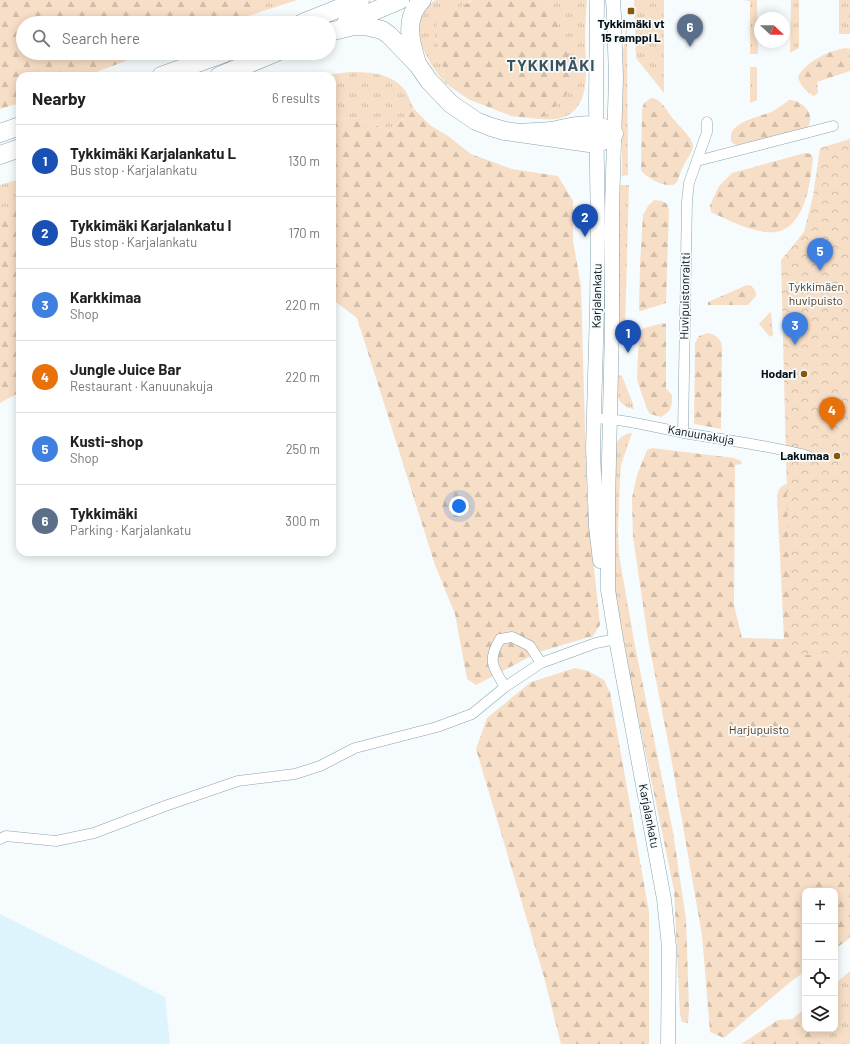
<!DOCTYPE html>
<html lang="en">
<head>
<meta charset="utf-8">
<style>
	:root { --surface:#fff; --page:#f6f6f6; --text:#222; --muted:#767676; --line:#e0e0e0; --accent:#7c3aed }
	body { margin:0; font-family:Barlow,sans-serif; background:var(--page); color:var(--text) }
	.controls { position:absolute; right:12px; bottom:12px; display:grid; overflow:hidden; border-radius:8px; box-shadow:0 2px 10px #0003 }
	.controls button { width:36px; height:36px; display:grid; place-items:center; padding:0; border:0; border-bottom:1px solid var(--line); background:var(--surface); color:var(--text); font:20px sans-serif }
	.compass { position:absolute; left:754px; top:12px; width:36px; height:36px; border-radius:50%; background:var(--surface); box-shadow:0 2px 10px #0003; rotate:112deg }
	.you { position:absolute; left:459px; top:506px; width:14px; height:14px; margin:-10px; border:3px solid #fff; border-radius:50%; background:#1a73e8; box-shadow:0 0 0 6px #1a73e833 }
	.badge { display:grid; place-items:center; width:26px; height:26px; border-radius:50%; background:var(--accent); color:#fff; font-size:13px; font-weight:700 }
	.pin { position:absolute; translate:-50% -33px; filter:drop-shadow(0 1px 2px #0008) }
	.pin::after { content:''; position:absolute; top:21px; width:14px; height:12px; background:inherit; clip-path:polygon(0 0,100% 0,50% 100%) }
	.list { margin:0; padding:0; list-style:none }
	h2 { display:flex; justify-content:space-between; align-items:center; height:52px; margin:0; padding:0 16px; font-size:17px }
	h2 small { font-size:13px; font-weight:400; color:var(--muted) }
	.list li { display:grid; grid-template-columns:26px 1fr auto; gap:12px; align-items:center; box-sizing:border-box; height:72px; padding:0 16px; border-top:1px solid var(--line) }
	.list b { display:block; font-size:15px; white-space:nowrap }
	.list p { margin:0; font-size:13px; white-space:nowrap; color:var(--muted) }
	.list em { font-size:13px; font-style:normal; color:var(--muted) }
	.icon { flex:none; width:22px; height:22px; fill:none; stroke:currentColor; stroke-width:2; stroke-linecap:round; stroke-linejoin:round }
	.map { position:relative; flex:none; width:850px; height:1044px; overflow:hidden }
	.search { position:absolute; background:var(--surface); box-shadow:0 2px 10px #0003; left:16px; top:16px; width:320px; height:44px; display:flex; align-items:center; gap:10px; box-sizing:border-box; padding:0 14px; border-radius:22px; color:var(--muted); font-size:15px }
	.panel { position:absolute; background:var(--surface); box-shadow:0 2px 10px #0003; left:16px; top:72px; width:320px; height:484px; border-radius:12px }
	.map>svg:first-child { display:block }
	.built { fill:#ddf4fc }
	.grass { fill:url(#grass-tufts) }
	.forest { fill:url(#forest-firs) }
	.park { fill:url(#park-crowns) }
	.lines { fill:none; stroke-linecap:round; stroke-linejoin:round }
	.street-casing { stroke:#88a4ae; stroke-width:11 }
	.secondary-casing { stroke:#88a4ae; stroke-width:15 }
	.highway-casing { stroke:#88a4ae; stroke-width:19 }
	.street { stroke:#fff; stroke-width:10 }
	.secondary { stroke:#fff; stroke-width:14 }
	.highway { stroke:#fff; stroke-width:18 }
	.poi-dot { fill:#8c5608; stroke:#f6fcfe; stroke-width:1.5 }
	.labels { text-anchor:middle; stroke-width:3.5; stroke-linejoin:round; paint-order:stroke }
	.poi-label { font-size:12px; font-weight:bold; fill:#050e12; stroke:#f6fcfe; text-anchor:end }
	.park-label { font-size:12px; fill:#593c1c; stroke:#f6fcfe }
	.street-label { font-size:12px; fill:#050e12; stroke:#f6fcfe }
	.district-label { font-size:16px; font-weight:bold; letter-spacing:1px; fill:#3a545d; stroke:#f6fcfe }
</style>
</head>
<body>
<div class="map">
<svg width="850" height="1044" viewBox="0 0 850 1044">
	<defs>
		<pattern id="grass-tufts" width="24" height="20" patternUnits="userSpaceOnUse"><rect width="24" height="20" fill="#f7dec6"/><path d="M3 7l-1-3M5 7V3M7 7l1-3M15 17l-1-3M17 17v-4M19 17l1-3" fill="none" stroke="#d2bda9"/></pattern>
		<pattern id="forest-firs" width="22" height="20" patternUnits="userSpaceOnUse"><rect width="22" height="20" fill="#f7dec6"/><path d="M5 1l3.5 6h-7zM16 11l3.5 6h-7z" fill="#d2bda9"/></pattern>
		<pattern id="park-crowns" width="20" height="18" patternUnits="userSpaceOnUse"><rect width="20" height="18" fill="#f7dec6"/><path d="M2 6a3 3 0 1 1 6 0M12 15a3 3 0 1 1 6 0" fill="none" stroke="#d2bda9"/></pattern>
	</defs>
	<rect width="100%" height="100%" fill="#f6fcfe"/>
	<!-- built -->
	<path class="built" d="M0,914L165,997L170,1044H0Z"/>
	<!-- grass -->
	<path class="grass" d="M259,0H297L248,16Z
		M436,0H474L470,1L435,34L441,56L445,83C433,69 415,42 419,23C420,20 422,17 423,14C426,8 430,3 436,0Z
		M545,0H587C586,12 585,25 585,37C585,56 590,90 578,106C568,120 554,120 539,119L549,113L567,94L551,4Z
		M634,0H664V93L636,58Z
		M743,0H757L758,54H750V1Z
		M791,0H799V48L790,53Z
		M839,0H848V34H839Z
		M626,27H627L628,175L622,176V60Z
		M750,67H757V100L750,103Z
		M350,72C369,72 391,73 404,89C408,94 411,103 414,109L389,131L360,119L332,118V76H318Z
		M20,179V202L0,215V185Z
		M620,185H629L625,329H620L618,284Z
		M771,311L773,335L770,337L759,324Z
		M617,375L622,376L633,404L634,409C614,405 617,391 617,375Z
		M632,433L621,465L620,478L618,531L619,555L635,646L624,649L614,586L615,446C619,438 623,434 632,433Z
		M850,971V1044H825L813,1029H835V984Z
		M805,1009V1025L792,1019Z"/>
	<!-- forest -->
	<path class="forest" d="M0,0H259L248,16L229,23H23V53H147L86,76H20V103L0,109Z
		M474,0H545L551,4L572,66L573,82L567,94L549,113L539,119L511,116L468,99L445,83L441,56L435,34L437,24L444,15Z
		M848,0H850V34H848Z
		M846,48L850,49V71L817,82L818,93L814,96C806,92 800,85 798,77C805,62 830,50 846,48Z
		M651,98C660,98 666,109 671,116C676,123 692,137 693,145C694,150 685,162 683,167C680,172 679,181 675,184C667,189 644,177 641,170L642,109L644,103Z
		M789,100C803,100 817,116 807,128L737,145L734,144L731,141C727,121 761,117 773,111C778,108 784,104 789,100Z
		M414,109L431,126L448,136L471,154L512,169L558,176L573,201V241L581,286L587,501L600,625L593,636L539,652L476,685L467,679L455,614L435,565L357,318L332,299V118L360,119L389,131Z
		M805,153L811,154L813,158C810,186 804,237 766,232C747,230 728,220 711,212L710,205L719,186L732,173Z
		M654,200L662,201L667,204L669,210L666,303L641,311H639L640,264L643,215L648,206Z
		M20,202V392L0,403V215Z
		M747,285C754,287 756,289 756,296L748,305H708V302Z
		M663,323L666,324V388L672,395C672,408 672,410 661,417L650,414L647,409L638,383L637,378L639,332L644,328Z
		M708,333C716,335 721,338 722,347L721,429L694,424L695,343L699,336Z
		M652,448L734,458L741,461L742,464L735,465L734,605L742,638L784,639L777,495C780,488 781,484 789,484L850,616V938L835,949V891H805V971L788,984L724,1038L710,1032L702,935L670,752L648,639L633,537L632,498L637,475L647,450Z
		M635,646L673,832L686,919L689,1009L688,1023L682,1022L680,1014L674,890L624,649Z
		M575,668L588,671L604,680L610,692L649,912V1044H561L544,977L476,749L487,718L531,682Z
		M792,1019L805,1025V1029H813L825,1044H741L778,1020Z"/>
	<!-- park -->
	<path class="park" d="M850,139V660L791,653L781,260L804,232L813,196L820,148Z"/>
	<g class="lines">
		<defs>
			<path id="street" d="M697,161L833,126
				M593,418C624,419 654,427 684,433C726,440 767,445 808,456
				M683,432L687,201L689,183L707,132V122
				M505,687C493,667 487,661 500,639L512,637L530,646L541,663
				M0,839L6,836L56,841L94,833L165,806L238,781L295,774L320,766L355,748L437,727L472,714L505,687L541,663L596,643L616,639"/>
			<path id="secondary" d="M597,0L596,103L598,233L597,308L593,448L596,527L600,561
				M613,0L614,16L616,78L612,207V325L608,504V590L616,639L664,899L669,947L668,1044"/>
			<path id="highway" d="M302,23L360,0
				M346,23L400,0
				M329,32L354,26H365L382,30L389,35L418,65L429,81L451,104L476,121L491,127L505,131L589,143L603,141L614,134C596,119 571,127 551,131C541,132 530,132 520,133
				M417,63C410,41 404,18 422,0
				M161,76L225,53
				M219,76L275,53
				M0,133L20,126
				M0,155L20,148"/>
		</defs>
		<!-- street casing -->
		<use href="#street" class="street-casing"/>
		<!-- secondary casing -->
		<use href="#secondary" class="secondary-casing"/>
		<!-- highway casing -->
		<use href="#highway" class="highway-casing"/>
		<!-- street -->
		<use href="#street" class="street"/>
		<!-- secondary -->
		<use href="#secondary" class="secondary"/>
		<!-- highway -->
		<use href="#highway" class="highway"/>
	</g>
	<!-- markers -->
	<g class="poi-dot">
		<rect x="627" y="7" width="8" height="8" rx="2"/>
		<circle cx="804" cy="374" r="4"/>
		<circle cx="837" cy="456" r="4"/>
	</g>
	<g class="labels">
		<!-- poi labels -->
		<g class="poi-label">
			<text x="631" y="28" text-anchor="middle">Tykkimäki vt<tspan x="631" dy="14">15 ramppi L</tspan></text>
			<text x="796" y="378">Hodari</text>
			<text x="829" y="460">Lakumaa</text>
		</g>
		<!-- park labels -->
		<g class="park-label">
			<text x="816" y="291">Tykkimäen<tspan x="816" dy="14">huvipuisto</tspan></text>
			<text x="759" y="734">Harjupuisto</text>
		</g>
		<!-- street labels -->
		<g class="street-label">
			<text transform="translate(597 296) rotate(-89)" y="4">Karjalankatu</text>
			<text transform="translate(685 296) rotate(-89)" y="4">Huvipuistonraitti</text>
			<text transform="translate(701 435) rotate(10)" y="4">Kanuunakuja</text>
			<text transform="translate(649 816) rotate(79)" y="4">Karjalankatu</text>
		</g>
		<!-- district labels -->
		<g class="district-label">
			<text x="551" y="71">TYKKIMÄKI</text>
		</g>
	</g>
</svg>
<div class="controls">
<button>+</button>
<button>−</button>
<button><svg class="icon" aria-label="locate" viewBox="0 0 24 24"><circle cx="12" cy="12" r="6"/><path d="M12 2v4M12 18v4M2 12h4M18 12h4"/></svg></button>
<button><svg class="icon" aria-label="layers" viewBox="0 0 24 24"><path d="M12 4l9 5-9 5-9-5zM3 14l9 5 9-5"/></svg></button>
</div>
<svg class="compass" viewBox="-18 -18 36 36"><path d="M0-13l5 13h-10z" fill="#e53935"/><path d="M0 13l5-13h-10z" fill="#767676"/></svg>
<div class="you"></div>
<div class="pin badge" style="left:628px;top:353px;background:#1a4fb4">1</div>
<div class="pin badge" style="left:585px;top:237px;background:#1a4fb4">2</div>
<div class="pin badge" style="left:795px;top:345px;background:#3f7fe0">3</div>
<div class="pin badge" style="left:832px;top:430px;background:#e8710a">4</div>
<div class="pin badge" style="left:820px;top:271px;background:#3f7fe0">5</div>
<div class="pin badge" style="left:690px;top:47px;background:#5c6f8a">6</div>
<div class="search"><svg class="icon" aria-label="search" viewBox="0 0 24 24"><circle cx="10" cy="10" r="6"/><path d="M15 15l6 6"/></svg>Search here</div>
<section class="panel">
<h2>Nearby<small>6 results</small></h2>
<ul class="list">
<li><span class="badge" style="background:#1a4fb4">1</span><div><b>Tykkimäki Karjalankatu L</b><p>Bus stop · Karjalankatu</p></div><em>130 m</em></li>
<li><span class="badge" style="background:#1a4fb4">2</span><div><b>Tykkimäki Karjalankatu I</b><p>Bus stop · Karjalankatu</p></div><em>170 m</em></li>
<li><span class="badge" style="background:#3f7fe0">3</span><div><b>Karkkimaa</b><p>Shop</p></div><em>220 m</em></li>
<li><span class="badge" style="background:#e8710a">4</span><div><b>Jungle Juice Bar</b><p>Restaurant · Kanuunakuja</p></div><em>220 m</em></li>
<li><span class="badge" style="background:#3f7fe0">5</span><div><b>Kusti-shop</b><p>Shop</p></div><em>250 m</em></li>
<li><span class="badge" style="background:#5c6f8a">6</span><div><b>Tykkimäki</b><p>Parking · Karjalankatu</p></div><em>300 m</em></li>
</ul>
</section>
</div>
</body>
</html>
